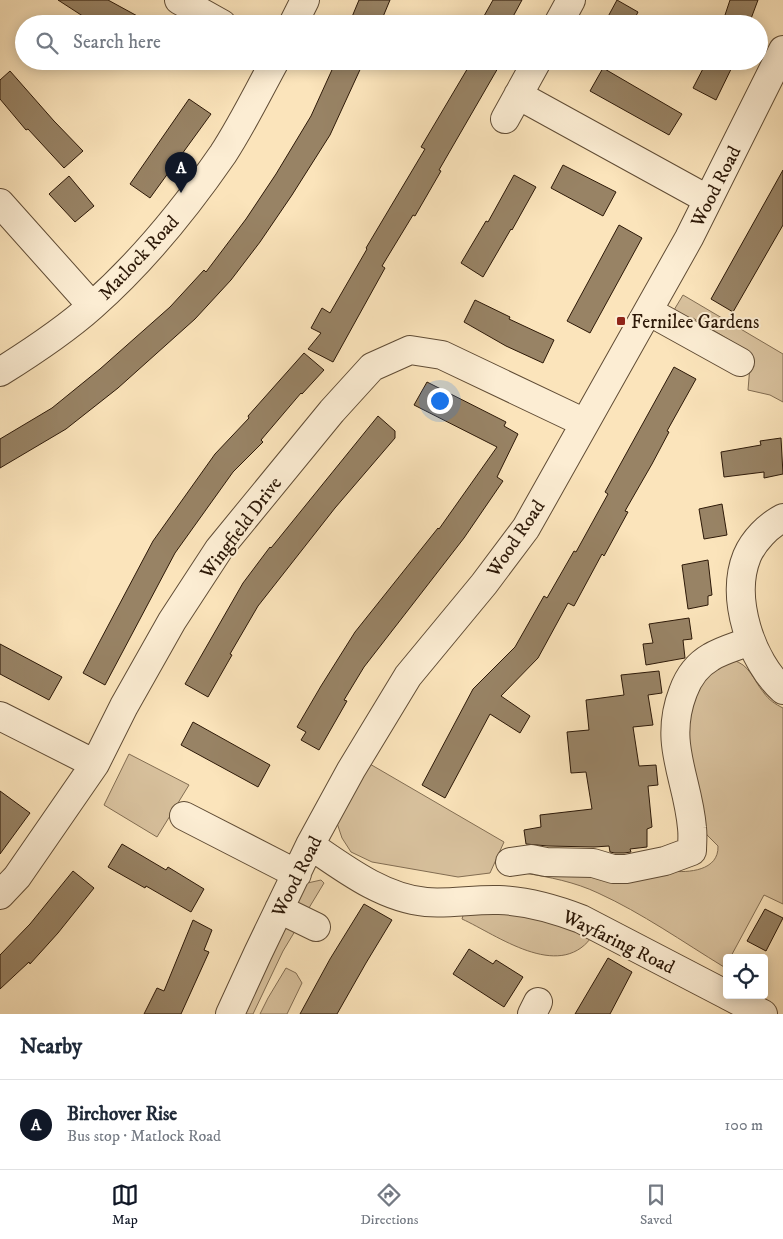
<!DOCTYPE html>
<html lang="en">
<head>
<meta charset="utf-8">
<style>
	:root { --surface:#fff; --page:#f6f6f7; --text:#1f2937; --muted:#747a83; --line:#e0e1e3; --accent:#111827 }
	body { margin:0; font-family:"IM FELL DW Pica",serif; background:var(--page); color:var(--text) }
	.controls { position:absolute; right:15px; bottom:15px; display:grid; overflow:hidden; border-radius:5px; box-shadow:0 2px 12px #0003 }
	.controls button { width:45px; height:45px; display:grid; place-items:center; padding:0; border:0; border-bottom:1px solid var(--line); background:var(--surface); color:var(--text); font:25px sans-serif }
	.you { position:absolute; left:439px; top:400px; width:18px; height:18px; margin:-12px; border:4px solid #fff; border-radius:50%; background:#1a73e8; box-shadow:0 0 0 8px #1a73e833 }
	.badge { display:grid; place-items:center; width:32px; height:32px; border-radius:50%; background:var(--accent); color:#fff; font-size:16px; font-weight:700 }
	.pin { position:absolute; translate:-50% -41px; filter:drop-shadow(0 1px 2px #0008) }
	.pin::after { content:''; position:absolute; top:26px; width:18px; height:15px; background:inherit; clip-path:polygon(0 0,100% 0,50% 100%) }
	.list { margin:0; padding:0; list-style:none }
	h2 { display:flex; justify-content:space-between; align-items:center; height:65px; margin:0; padding:0 20px; font-size:21px }
	h2 small { font-size:16px; font-weight:400; color:var(--muted) }
	.list li { display:grid; grid-template-columns:32px 1fr auto; gap:15px; align-items:center; box-sizing:border-box; height:90px; padding:0 20px; border-top:1px solid var(--line) }
	.list b { display:block; font-size:19px; white-space:nowrap }
	.list p { margin:0; font-size:16px; white-space:nowrap; color:var(--muted) }
	.list em { font-size:16px; font-style:normal; color:var(--muted) }
	.icon { flex:none; width:28px; height:28px; fill:none; stroke:currentColor; stroke-width:2; stroke-linecap:round; stroke-linejoin:round }
	.map { position:relative; flex:none; width:783px; height:1014px; overflow:hidden }
	.search { position:absolute; background:var(--surface); box-shadow:0 2px 12px #0003; left:15px; right:15px; top:15px; height:55px; display:flex; align-items:center; gap:12px; box-sizing:border-box; padding:0 18px; border-radius:28px; color:var(--muted); font-size:19px }
	.sheet { height:155px; background:var(--surface) }
	nav { display:flex; justify-content:space-around; align-items:center; box-sizing:border-box; height:70px; border-top:1px solid var(--line); background:var(--surface); font-size:14px; color:var(--muted) }
	nav a { display:grid; justify-items:center; gap:2px }
	nav .on { color:var(--accent) }
	.map>svg:first-child { display:block }
	.green { fill:#d8c19d; stroke:#826d52 }
	.building { fill:#988365; stroke:#2d1908 }
	.lines { fill:none; stroke-linecap:round; stroke-linejoin:round }
	.minor-casing { stroke:#604c35; stroke-width:30 }
	.minor { stroke:#fcedd3; stroke-width:28 }
	.poi-dot { fill:#8f2418; stroke:#fcedd3; stroke-width:2 }
	.labels { text-anchor:middle; stroke-width:4; stroke-linejoin:round; paint-order:stroke }
	.street-label { font-size:19px; fill:#2d1908; stroke:#fcedd3 }
	.poi-label { font-size:19px; fill:#2d1908; stroke:#fcedd3; text-anchor:start }
</style>
</head>
<body>
<div class="map">
<svg width="783" height="1014" viewBox="0 0 783 1014">
	<rect width="100%" height="100%" fill="#fbe4bb"/>
	<filter id="stains"><feTurbulence type="fractalNoise" baseFrequency=".004" numOctaves="4"/><feColorMatrix values="0 0 0 0 .2 0 0 0 0 .09 0 0 0 0 .02 0 0 0 .5 -.17"/></filter>
	<radialGradient id="worn" r=".72"><stop offset=".6" stop-color="#630" stop-opacity="0"/><stop offset="1" stop-color="#630" stop-opacity=".3"/></radialGradient>
	<!-- green -->
	<path class="green" d="M683,295L783,354V402L770,395L748,390L751,353L693,318L687,325L671,315Z
		M732,660C750,664 753,680 764,693C769,700 775,704 783,708V904L764,895L730,958H727V963L724,967C683,942 642,913 598,893C575,882 549,877 524,873L670,871C688,873 719,871 718,846L707,835L700,821L683,741L699,680Z
		M129,754L189,785L157,837L104,805Z
		M363,760L504,842L490,873L458,877L372,862L351,852L342,838L336,820Z
		M321,880L324,883L283,951L253,1014H236L303,884Z
		M530,910L591,938C558,981 497,935 462,919L464,912Z
		M286,968L296,973L302,983L287,1014H260L268,998Z"/>
	<!-- building -->
	<path class="building" d="M58,0H108L152,24H95Z
		M359,0H390L380,24H349Z
		M493,0H522L509,24H498L484,16Z
		M617,0L638,12L632,24H604Z
		M730,0H758L749,24H722Z
		M336,61H364L330,135L292,195L260,242L231,280L195,319L118,388L66,429L0,468V439L52,408L100,369L170,307L204,270L206,272L246,219L276,174L311,116Z
		M472,61H502L439,170L441,171L415,216L413,215L382,266L385,268L333,362L308,349L321,333L311,328L322,308L330,313L367,249L366,248L425,149L421,147Z
		M707,61H735L716,100L693,88Z
		M603,68L682,114L669,135L590,91Z
		M10,71L54,121L83,151L64,168L28,129L26,130L0,99V80Z
		M189,99L211,114L150,198L130,184Z
		M563,165L616,192L603,216L551,188Z
		M783,170V225L733,312L711,299Z
		M514,175L536,187L512,230L511,229L483,277L461,263L486,221L488,222Z
		M69,176L94,206L75,222L49,194Z
		M619,225L642,238L590,333L567,321Z
		M475,300L510,317L509,319L554,340L543,363L506,346L464,322Z
		M304,353L324,370L302,394L301,393L261,440L263,442L233,472L175,553L105,685L83,673L153,541L215,454L249,418L248,416Z
		M674,367L696,379L667,431L669,432L652,464L625,511L628,512L604,556L602,554L574,606L568,603L538,658L501,696L530,716L520,733L490,714L445,798L422,785L473,689L515,647L544,596L547,598L574,551L576,552L608,494L605,492Z
		M427,382L506,422L504,426L518,434L497,477L503,481L464,538L364,667L344,700L347,701L319,750L301,740L306,732L297,727L321,686L355,632L438,528L439,529L497,447L414,405Z
		M378,416L395,431V438L335,508L258,606L230,654L232,655L208,697L185,684L243,583L270,547L271,548Z
		M781,438L783,474L764,478V472L724,477L721,452L761,445L760,441Z
		M722,504L727,535L704,539L699,509Z
		M708,560L712,595L708,596V605L688,609L682,565Z
		M689,618L692,639L683,640L685,658L646,665L643,644L653,643L649,624Z
		M0,644L62,677L49,700L0,674Z
		M659,671L662,693L648,695L653,725L633,727L639,766L656,765L658,785L648,786L652,827L647,829V847L630,849L631,852L624,853H615L610,852L609,846L594,847L548,846L526,844L524,830L541,827L540,815L592,809L586,772L571,773L567,732L589,730L586,700L624,695L621,675Z
		M193,722L270,765L258,787L181,745Z
		M0,791L30,813L0,854Z
		M122,844L166,870L168,867L204,889L191,912L146,886L145,888L108,867Z
		M73,871L94,888L58,933L30,964L29,962L0,989V955L30,924Z
		M364,904L392,920L366,963L337,1014H300L330,959Z
		M765,909L783,918L766,951L747,941Z
		M193,920L212,930L204,950L209,952L181,1014H144L157,988L164,991Z
		M469,949L493,964L496,960L523,977L504,1007L453,974Z
		M608,958L632,972L610,1014H575Z"/>
	<g class="lines">
		<defs>
			<path id="minor" d="M179,0L222,24
				M293,24L305,0
				M558,24L571,0
				M518,95L707,199
				M505,119L537,61
				M0,203L92,306
				M648,311L740,362
				M0,372C32,352 64,331 92,306C142,262 185,209 223,154C242,125 258,92 275,61
				M783,518C768,526 754,540 747,556C730,598 751,661 783,690
				M0,716L95,764
				M184,816L297,874
				M310,845C345,869 383,898 426,902C450,904 475,899 499,900C527,901 555,909 581,919L727,995
				M510,862L531,859L546,862L593,863L613,869H626L665,861L692,851C692,844 693,836 692,828C688,778 663,744 683,692C688,678 697,665 711,657C722,650 738,646 750,641
				M0,895L17,877L95,764L124,706L172,621L219,549L332,411L372,367L410,350L442,355L585,423
				M279,909L316,927
				M727,995L763,1014
				M230,1014L258,953L310,845L351,770L408,676L484,584L526,528L689,238L783,50
				M532,1014L538,1002"/>
		</defs>
		<!-- minor casing -->
		<use href="#minor" class="minor-casing"/>
		<!-- minor -->
		<use href="#minor" class="minor"/>
	</g>
	<!-- markers -->
	<rect class="poi-dot" x="616" y="316" width="10" height="10" rx="2.5"/>
	<g class="labels">
		<!-- street labels -->
		<g class="street-label">
			<text transform="translate(715 186) rotate(-63)" y="7">Wood Road</text>
			<text transform="translate(138 257) rotate(-47)" y="7">Matlock Road</text>
			<text transform="translate(240 527) rotate(-53)" y="7">Wingfield Drive</text>
			<text transform="translate(515 538) rotate(-56)" y="7">Wood Road</text>
			<text transform="translate(296 876) rotate(-63)" y="7">Wood Road</text>
			<text transform="translate(619 941) rotate(26)" y="7">Wayfaring Road</text>
		</g>
		<!-- poi labels -->
		<g class="poi-label">
			<text x="631" y="328">Fernilee Gardens</text>
		</g>
	</g>
	<rect width="100%" height="100%" filter="url(#stains)"/>
	<rect width="100%" height="100%" fill="url(#worn)"/>
</svg>
<div class="controls">
<button><svg class="icon" aria-label="locate" viewBox="0 0 24 24"><circle cx="12" cy="12" r="6"/><path d="M12 2v4M12 18v4M2 12h4M18 12h4"/></svg></button>
</div>
<div class="you"></div>
<div class="pin badge" style="left:181px;top:193px">A</div>
<div class="search"><svg class="icon" aria-label="search" viewBox="0 0 24 24"><circle cx="10" cy="10" r="6"/><path d="M15 15l6 6"/></svg>Search here</div>
</div>
<section class="sheet">
<h2>Nearby<small></small></h2>
<ul class="list">
<li><span class="badge">A</span><div><b>Birchover Rise</b><p>Bus stop · Matlock Road</p></div><em>100 m</em></li>
</ul>
</section>
<nav>
<a class="on"><svg class="icon" aria-label="map" viewBox="0 0 24 24"><path d="M3 6l6-2 6 2 6-2v14l-6 2-6-2-6 2zM9 4v14M15 6v14"/></svg>Map</a>
<a><svg class="icon" aria-label="directions" viewBox="0 0 24 24"><path d="M12 3l9 9-9 9-9-9zM9 14v-3h6M13 9l2 2-2 2"/></svg>Directions</a>
<a><svg class="icon" aria-label="saved" viewBox="0 0 24 24"><path d="M7 4h10v16l-5-4-5 4z"/></svg>Saved</a>
</nav>
</body>
</html>
